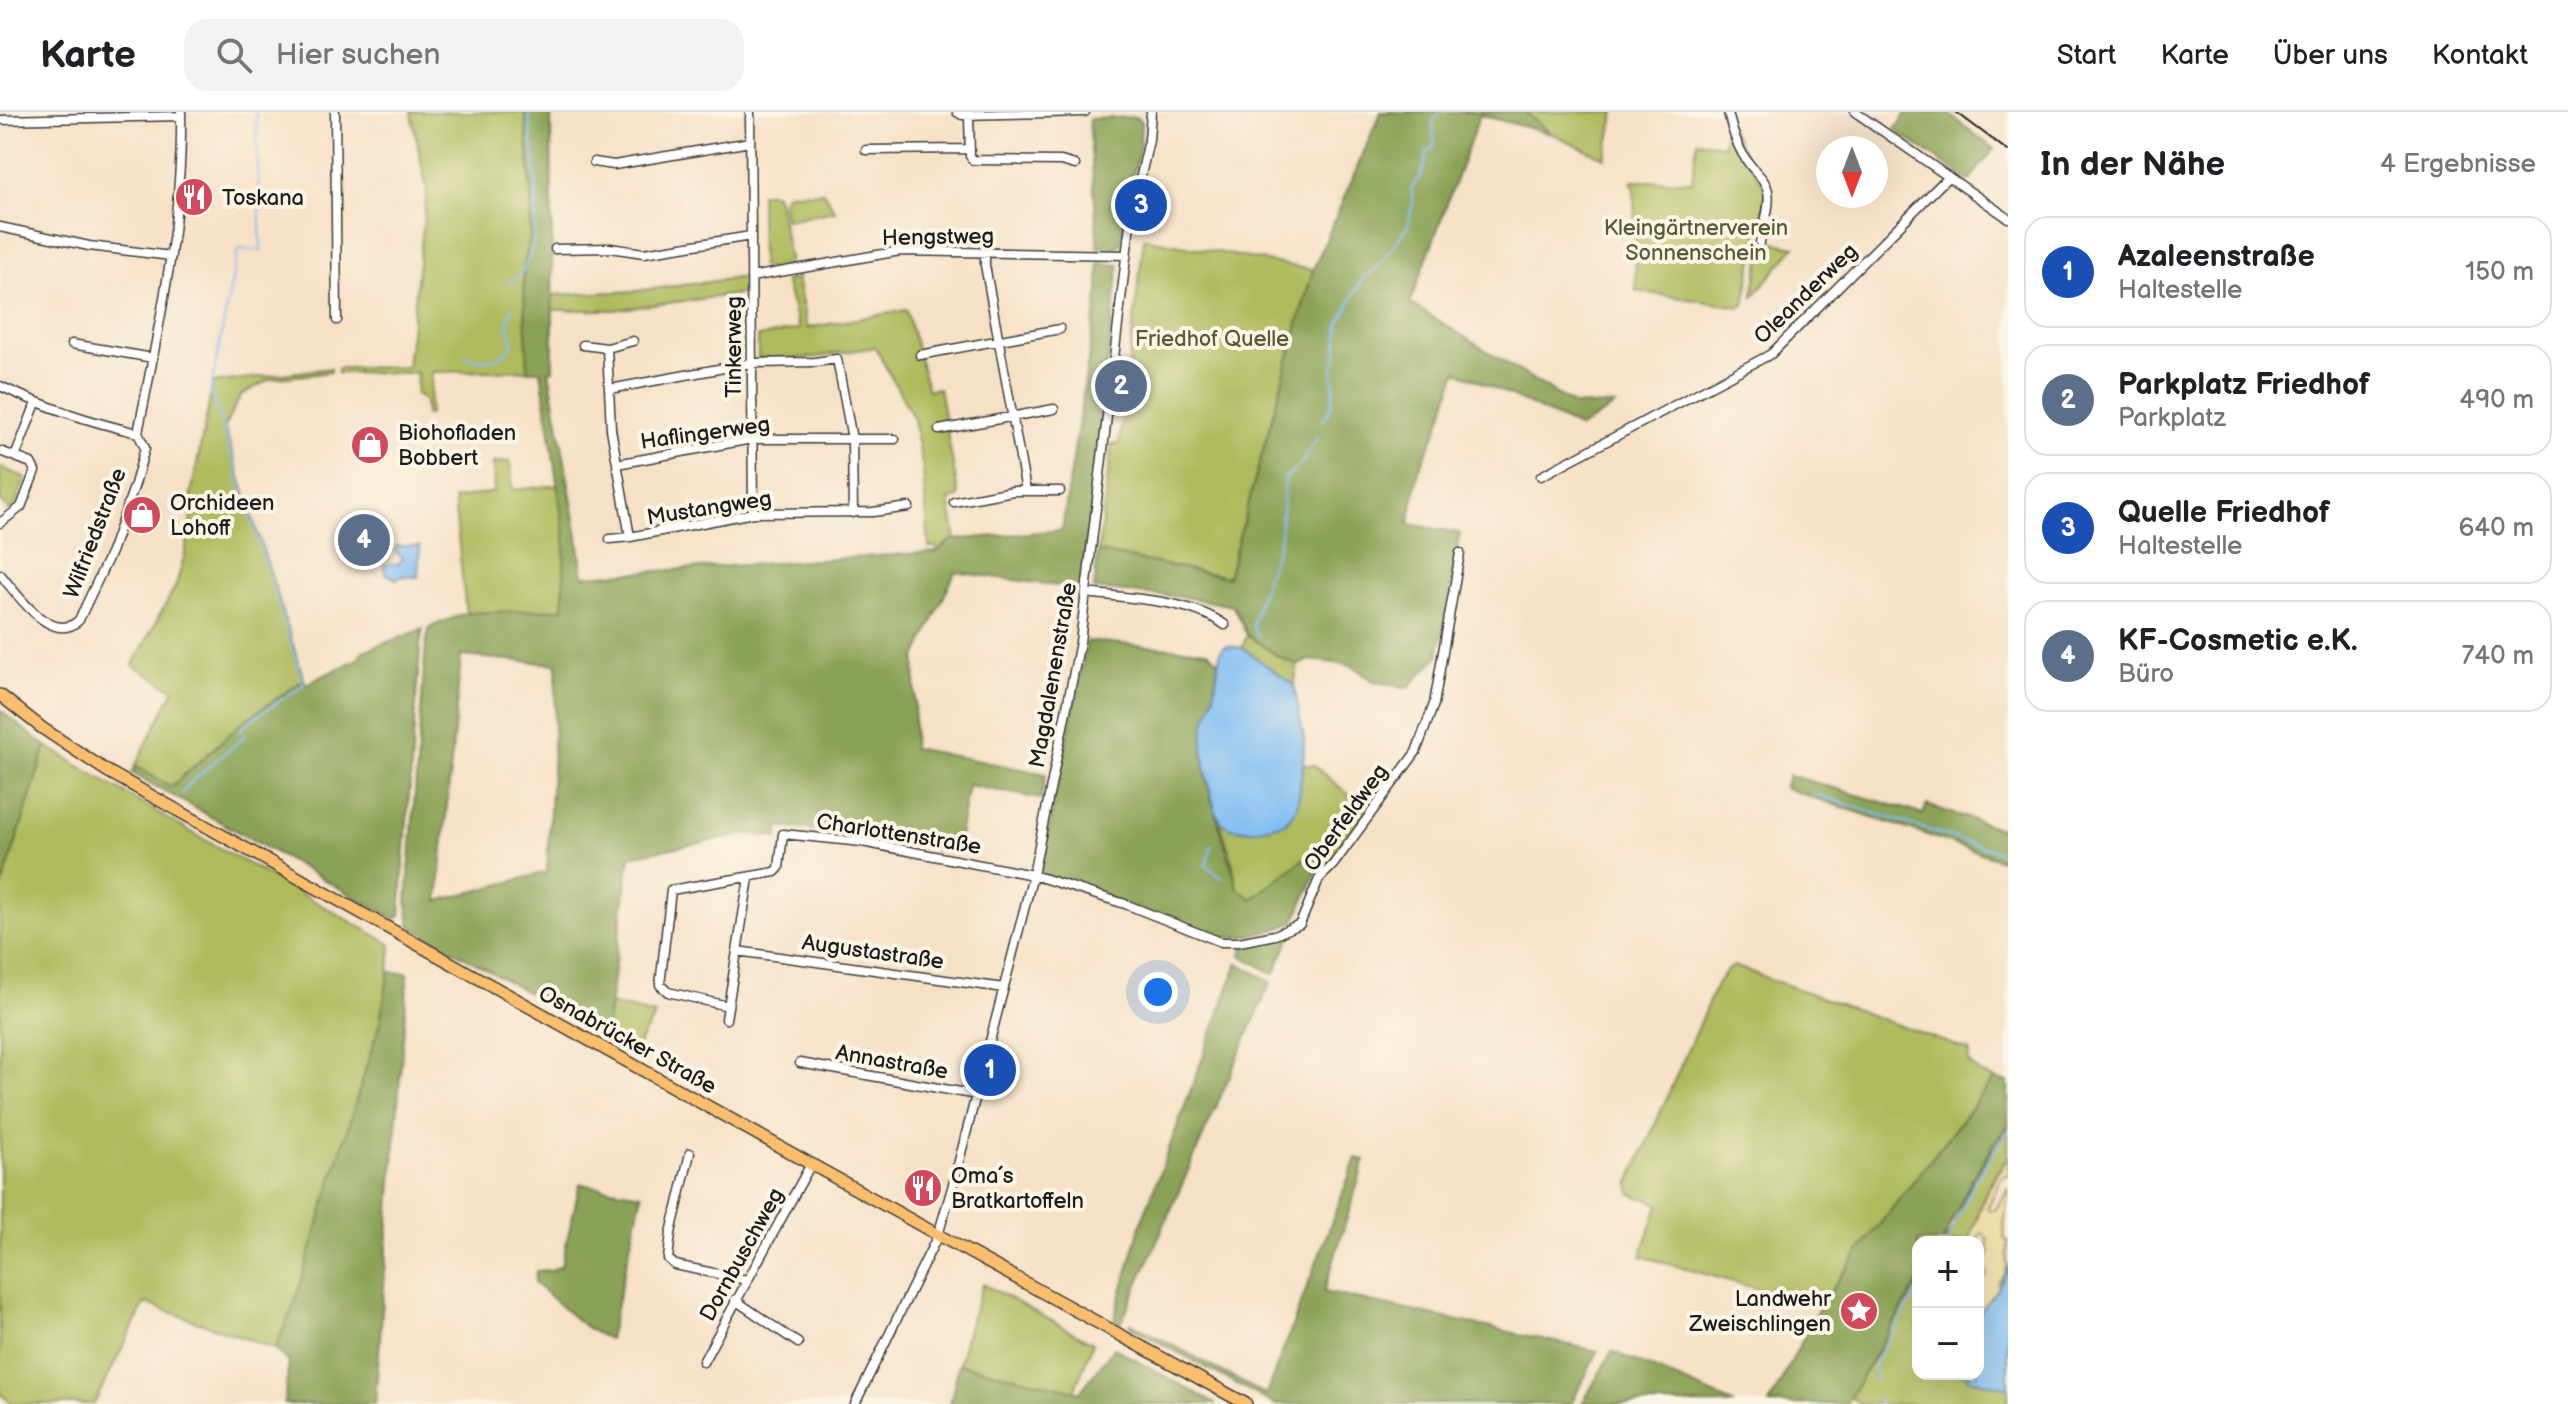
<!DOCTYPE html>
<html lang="de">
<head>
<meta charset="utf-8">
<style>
	:root { --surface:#fff; --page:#f2f2f2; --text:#202124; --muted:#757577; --line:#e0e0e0; --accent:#d1495b }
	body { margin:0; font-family:"Balsamiq Sans",sans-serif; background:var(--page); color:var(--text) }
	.controls { position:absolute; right:24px; bottom:24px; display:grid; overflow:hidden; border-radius:16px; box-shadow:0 8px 32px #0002 }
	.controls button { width:72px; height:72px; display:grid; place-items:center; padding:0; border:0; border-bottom:2px solid var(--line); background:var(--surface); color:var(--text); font:40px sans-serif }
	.compass { position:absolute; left:1816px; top:24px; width:72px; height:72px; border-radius:50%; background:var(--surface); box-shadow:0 8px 32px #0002; rotate:180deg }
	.you { position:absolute; left:1158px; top:880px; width:28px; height:28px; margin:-20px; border:6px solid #fff; border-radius:50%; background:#1a73e8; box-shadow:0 0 0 12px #1a73e833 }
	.badge { display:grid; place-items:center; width:52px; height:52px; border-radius:50%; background:var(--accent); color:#fff; font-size:26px; font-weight:700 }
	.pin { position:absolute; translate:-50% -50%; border:4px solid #fff; box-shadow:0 2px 8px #0006 }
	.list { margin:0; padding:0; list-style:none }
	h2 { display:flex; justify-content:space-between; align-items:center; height:104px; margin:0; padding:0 32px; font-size:34px }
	h2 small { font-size:26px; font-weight:400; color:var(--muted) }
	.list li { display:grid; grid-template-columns:52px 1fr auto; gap:24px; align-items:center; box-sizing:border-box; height:112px; margin:0 16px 16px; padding:0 16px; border:2px solid var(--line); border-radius:24px }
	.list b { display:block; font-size:30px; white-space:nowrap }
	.list p { margin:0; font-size:26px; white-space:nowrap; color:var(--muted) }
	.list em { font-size:26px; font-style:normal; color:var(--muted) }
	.icon { flex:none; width:44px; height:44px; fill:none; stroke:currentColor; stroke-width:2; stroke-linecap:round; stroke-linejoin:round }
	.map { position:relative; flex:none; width:2008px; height:1292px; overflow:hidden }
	header { display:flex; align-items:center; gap:48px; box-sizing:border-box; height:112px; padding:0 40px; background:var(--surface); border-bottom:2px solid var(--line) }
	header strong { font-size:38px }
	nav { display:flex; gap:44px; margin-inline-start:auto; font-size:28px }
	.search { width:560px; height:72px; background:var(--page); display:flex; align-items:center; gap:20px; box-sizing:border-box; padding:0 28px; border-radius:24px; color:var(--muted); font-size:30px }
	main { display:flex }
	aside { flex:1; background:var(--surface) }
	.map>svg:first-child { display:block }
	.green { fill:#aeba5c; stroke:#656b3c; stroke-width:2 }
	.forest { fill:#8aa254; stroke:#535f38; stroke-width:2; fill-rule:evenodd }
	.sand { fill:#eeda9e; stroke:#857b5d; stroke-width:2 }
	.water { fill:#80bef3; stroke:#4e6d88; stroke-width:2 }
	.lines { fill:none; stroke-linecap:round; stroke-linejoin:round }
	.stream { stroke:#80bef3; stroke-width:2 }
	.minor-casing { stroke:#3d3a36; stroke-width:11 }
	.major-casing { stroke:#3d3a36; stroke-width:14 }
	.minor { stroke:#fff; stroke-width:8 }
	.major { stroke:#fbbe6e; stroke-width:11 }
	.rail { stroke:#1c1c1c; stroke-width:2 }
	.labels { text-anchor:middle; stroke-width:8; stroke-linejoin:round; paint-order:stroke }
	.poi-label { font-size:22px; fill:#1c1c1c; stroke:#fcf5e5; text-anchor:start }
	.park-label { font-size:22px; fill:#565b36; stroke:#fcf5e5 }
	.street-label { font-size:22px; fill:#1c1c1c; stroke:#fcf5e5 }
</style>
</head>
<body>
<header>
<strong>Karte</strong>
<div class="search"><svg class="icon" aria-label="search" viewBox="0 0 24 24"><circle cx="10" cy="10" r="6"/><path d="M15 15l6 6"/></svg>Hier suchen</div>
<nav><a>Start</a><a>Karte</a><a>Über uns</a><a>Kontakt</a></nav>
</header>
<main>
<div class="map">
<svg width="2008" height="1292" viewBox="0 0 2008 1292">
	<rect width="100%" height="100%" fill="#fcf5e5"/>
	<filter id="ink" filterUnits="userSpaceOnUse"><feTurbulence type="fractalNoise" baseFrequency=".0125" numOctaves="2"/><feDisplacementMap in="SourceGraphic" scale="16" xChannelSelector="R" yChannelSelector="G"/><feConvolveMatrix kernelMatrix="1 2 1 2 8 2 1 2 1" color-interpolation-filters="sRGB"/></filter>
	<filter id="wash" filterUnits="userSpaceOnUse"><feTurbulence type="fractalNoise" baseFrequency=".006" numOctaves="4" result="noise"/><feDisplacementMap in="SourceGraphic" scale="32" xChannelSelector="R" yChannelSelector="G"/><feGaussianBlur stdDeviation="1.8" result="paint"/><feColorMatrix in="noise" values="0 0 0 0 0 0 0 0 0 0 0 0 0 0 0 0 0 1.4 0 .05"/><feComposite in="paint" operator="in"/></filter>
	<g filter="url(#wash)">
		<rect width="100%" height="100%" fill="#f6e1c6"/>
		<!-- green -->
		<path class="green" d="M411,0H551L552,183L636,179L747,165V181L613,198H553V258L432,260L429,303H425V289L416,282L417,261H338V256L407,255L427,79Z
			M1524,0H1615L1605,46L1552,22Z
			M1727,10L1762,71L1766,82L1744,193L1740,195L1636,179L1634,75L1631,69H1692L1697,29L1723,33Z
			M824,80L835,99L786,108L782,88L787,81Z
			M760,81H774L778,88L789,146V153L767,157L761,154Z
			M1144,126L1313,158L1228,465L1098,440L1112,332H1119Z
			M1764,129L1795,135L1752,186Z
			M797,167L807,216L906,198L928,278L939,276L959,386L949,388L956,428H952L937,440V435H929L923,357L914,307L875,235L812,246H758V225L799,217L785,169Z
			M331,256V260L270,267L241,283L224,315L304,568L244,609L171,675L135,654L174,578L133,553L176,473L185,442L193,394L189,392L213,271Z
			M510,349L513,378L558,373L565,426L563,498L466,501L454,387L494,380L493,351Z
			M0,355L26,366L14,395L9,399L0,388Z
			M1247,523L1281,546L1298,553L1294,573L1242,536Z
			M46,634L168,707L391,832L389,860L380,910L294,1193L275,1237L145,1191L94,1292H12L0,1281V781Z
			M1303,653H1314L1368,699L1326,758L1319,757L1325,740L1252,788L1237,776L1231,744L1219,707L1222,711L1297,696Z
			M1734,854L1970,939L1968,950L1980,961L1994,967L1868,1127L1820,1194L1641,1144L1659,1092L1631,1082L1629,1072L1716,873L1727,858Z
			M610,892L655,903L634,940L605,924Z
			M2008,1015V1046C1987,1066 1977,1103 1969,1130H1944L1953,1116L1973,1067Z
			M983,1172L1093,1231L1074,1279L959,1252L968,1216Z
			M1918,1173V1232L1914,1245L1918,1249V1262H1966L1967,1266L2008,1276V1292H1861L1849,1285Z"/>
		<!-- forest -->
		<path class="forest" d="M525,0H551L553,258L549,259L577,418L583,464L937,440L952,428L1062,418L1099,178V151L1119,153L1081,477L955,460L916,546L913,636L1046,662L1041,687L968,673L956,741L843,720L779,715L778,725L748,722L630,744L605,924L415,817L410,813L407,790L426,531L430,515L466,501L563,497L565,426L541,259H528L523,157L530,125L531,80ZM461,544L557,552L547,760L438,789Z
			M1381,0H1524L1552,22L1480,3L1410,191L1574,293L1615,294L1580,316L1457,259L1437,318L1419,358L1409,412L1460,421L1438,544L1408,576L1373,569L1351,553L1310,548L1298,553L1281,546L1247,523L1233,494L1184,485L1094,477L1098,440L1228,465L1313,158Z
			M1907,0H1946L1994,37L1969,69L1895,18Z
			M1137,5L1141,9L1140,35L1128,84L1121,132L1114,136H1098L1089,7Z
			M423,517L420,534L400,804L395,807L132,661L135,654L171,675L244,609L304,568L306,572L358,547L363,539Z
			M1087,529L1208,539L1218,549C1216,564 1215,578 1212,593C1210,606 1204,615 1203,629C1202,679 1227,727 1237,776L1252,787L1311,741L1326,740L1294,810C1270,821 1247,826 1220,826L1043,764L1040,760Z
			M0,598L46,634L0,781Z
			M1789,663L1923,702L1927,693L2008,719V750L1784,676Z
			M1292,822L1274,862L1241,843L1245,833Z
			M1238,851L1271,870L1121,1211L1114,1208L1140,1114Z
			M389,860L408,861L375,1292H284L289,1250L275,1237L294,1193L380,910Z
			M1994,967L2008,970V1013L1997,1027L1972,1067L1942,1130H1918V1170L1846,1292H1769L1820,1194L1868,1127Z
			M1356,1046L1365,1048L1324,1180L1598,1239L1571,1292H1274L1130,1215L1131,1211L1266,1283Z
			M580,1072L642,1082L609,1227C579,1216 560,1191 535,1172L536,1159L551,1158L561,1154Z
			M1114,1236L1216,1292H950L959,1252L1080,1280Z
			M1612,1239L1735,1292H1582Z"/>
		<!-- sand -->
		<path class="sand" d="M2008,1045V1064L2004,1063L2001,1066L1988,1095L1989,1098H1995L2008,1077C2008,1094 2002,1111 2005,1128L2008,1129L2007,1160L1999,1170L1998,1179L1989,1187L1978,1205V1170L1986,1166L1988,1162L1984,1152L1990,1141L1987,1126L1982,1121L1976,1130H1969L1986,1081Z"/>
		<!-- water -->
		<path class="water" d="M396,434H420L418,465L402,464L397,467L385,461L384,452H398L403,446L395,439Z
			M1226,534L1242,536L1294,573L1304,627L1303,653L1297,696L1285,711L1251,719L1230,716L1222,711L1215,699L1205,655L1203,632L1204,615L1214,584L1220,541L1222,536Z
			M2008,1152V1276L1967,1266L1966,1262H1978C1978,1248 1975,1217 1978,1205C1981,1195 1990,1187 1996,1179C2000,1175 2007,1158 2008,1152Z"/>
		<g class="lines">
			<!-- stream -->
			<path class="stream" d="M510,172V170C550,149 534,39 528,0
				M463,244C481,251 508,250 513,228L508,214L512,196
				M1323,309L1331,295L1334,278L1333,257L1337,244L1339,212L1363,166L1376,157L1407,116L1413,91L1411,77C1420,66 1426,56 1426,42L1434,35L1433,10L1440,0
				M1259,525C1255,520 1253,519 1253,513C1252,507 1275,439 1279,433L1285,366L1302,351L1318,324
				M241,619V616L247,610L304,573L216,294L210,281L238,137L261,138L256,0
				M182,681L191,670L246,623
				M1814,682L2008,743
				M1212,733L1206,753L1222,766
				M1947,1130L1975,1068L2008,1019
				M1875,1270L1874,1252L1918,1178
				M1875,1288L1880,1292"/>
		</g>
	</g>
	<g filter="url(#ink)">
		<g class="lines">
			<defs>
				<path id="minor" d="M335,0L337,208
					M750,0L753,401
					M957,0L962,3L1085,0
					M1728,0C1732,19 1738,38 1750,53C1757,62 1766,68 1768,79C1771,94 1763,115 1760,130
					M1855,0L2008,106
					M969,3L970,44L973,48L1061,49L1075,53
					M0,8L181,4
					M866,38L970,37
					M594,50L614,53L750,30
					M0,115L89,134L171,144
					M555,137L610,136L644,141L751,124
					M985,140V153L1026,379
					M751,165L900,139L1127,143
					M72,232L153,246
					M583,233L607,236L611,317L630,425
					M607,236L633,229
					M920,243L1060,217
					M0,274C45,295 90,310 138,321
					M610,277L751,251L815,250L837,247L852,327L853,401
					M939,318L1054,297
					M0,339L31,351L35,359L21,395L0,411
					M15,345L36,291
					M617,352L752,327H895
					M1541,364L1771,242L1948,65
					M954,390L1013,379H1060
					M610,427L630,425L753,401L873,400L909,395
					M0,462C17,482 52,534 79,508L111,440L135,372L145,336L138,321C159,214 183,109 181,0
					M1087,481C1130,487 1189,487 1225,513
					M737,839L1004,876
					M728,894L668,880L660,873L671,778L775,760L779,756L783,722L862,730L1033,763L1125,792L1221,830H1239L1275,823L1300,812L1319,767L1333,753L1416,640L1434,592L1460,441
					M726,907L749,766
					M800,951L977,983
					M690,1041L671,1121L668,1147L675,1153L747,1168
					M735,1188L798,1231
					M703,1250L811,1052
					M855,1292L938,1123L952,1076L1033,763L1080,530L1130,112L1149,28L1151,0"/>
				<path id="major" d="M0,583L42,616L107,659L938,1123L1246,1292"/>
			</defs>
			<!-- minor casing -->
			<use href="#minor" class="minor-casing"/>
			<!-- major casing -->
			<use href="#major" class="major-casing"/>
			<!-- minor -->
			<use href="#minor" class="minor"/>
			<!-- major -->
			<use href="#major" class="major"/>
			<!-- rail -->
			<path class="rail" d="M1956,0L2008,39"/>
		</g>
	</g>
	<!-- icons -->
	<defs>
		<symbol id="restaurant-disc" viewBox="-11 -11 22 22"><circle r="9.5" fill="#d1495b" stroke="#fcf5e5"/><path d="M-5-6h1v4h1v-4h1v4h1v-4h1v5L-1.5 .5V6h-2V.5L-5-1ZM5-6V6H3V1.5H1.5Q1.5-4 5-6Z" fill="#fff"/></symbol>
		<symbol id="shop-disc" viewBox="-11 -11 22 22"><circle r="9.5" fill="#d1495b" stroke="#fcf5e5"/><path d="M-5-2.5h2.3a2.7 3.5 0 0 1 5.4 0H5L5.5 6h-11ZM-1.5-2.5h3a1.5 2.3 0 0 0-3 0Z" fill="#fff"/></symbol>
		<symbol id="sight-disc" viewBox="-11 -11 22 22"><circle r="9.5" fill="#d1495b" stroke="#fcf5e5"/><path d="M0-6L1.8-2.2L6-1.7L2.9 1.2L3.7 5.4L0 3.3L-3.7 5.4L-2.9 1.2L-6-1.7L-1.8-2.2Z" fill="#fff"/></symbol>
	</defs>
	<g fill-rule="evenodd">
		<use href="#restaurant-disc" x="172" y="63" width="44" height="44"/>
		<use href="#shop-disc" x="348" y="311" width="44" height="44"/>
		<use href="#shop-disc" x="120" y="381" width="44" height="44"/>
		<use href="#restaurant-disc" x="901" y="1054" width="44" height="44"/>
		<use href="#sight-disc" x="1837" y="1177" width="44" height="44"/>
	</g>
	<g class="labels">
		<!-- poi labels -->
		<g class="poi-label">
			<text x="222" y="93">Toskana</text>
			<text x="398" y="328">Biohofladen<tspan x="398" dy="25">Bobbert</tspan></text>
			<text x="170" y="398">Orchideen<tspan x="170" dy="25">Lohoff</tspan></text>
			<text x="951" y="1071">Oma´s<tspan x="951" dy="25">Bratkartoffeln</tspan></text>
			<text x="1831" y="1194" text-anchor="end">Landwehr<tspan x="1831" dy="25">Zweischlingen</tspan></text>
		</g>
		<!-- park labels -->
		<g class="park-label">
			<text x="1696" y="123">Kleingärtnerverein<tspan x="1696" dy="25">Sonnenschein</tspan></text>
			<text x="1212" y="234">Friedhof Quelle</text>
		</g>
		<!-- street labels -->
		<g class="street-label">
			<text transform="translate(938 124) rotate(-1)" y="8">Hengstweg</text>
			<text transform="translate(1805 181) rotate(-44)" y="8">Oleanderweg</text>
			<text transform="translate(733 235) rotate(-90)" y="8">Tinkerweg</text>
			<text transform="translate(705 320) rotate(-8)" y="8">Haflingerweg</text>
			<text transform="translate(709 395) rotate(-9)" y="8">Mustangweg</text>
			<text transform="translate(94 421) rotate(-69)" y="8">Wilfriedstraße</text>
			<text transform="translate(1052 563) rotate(-80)" y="8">Magdalenenstraße</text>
			<text transform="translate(1345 705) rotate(-54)" y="8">Oberfeldweg</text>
			<text transform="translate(899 721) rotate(9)" y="8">Charlottenstraße</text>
			<text transform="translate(873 839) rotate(8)" y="8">Augustastraße</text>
			<text transform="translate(628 927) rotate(29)" y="8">Osnabrücker Straße</text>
			<text transform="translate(892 949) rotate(10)" y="8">Annastraße</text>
			<text transform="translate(741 1142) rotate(-61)" y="8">Dornbuschweg</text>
		</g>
	</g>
</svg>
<div class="controls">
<button>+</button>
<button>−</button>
</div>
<svg class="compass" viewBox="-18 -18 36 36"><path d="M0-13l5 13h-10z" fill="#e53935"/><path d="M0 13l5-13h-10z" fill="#757577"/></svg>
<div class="you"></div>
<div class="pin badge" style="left:990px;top:958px;background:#1a4fb4">1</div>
<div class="pin badge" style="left:1121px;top:274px;background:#5c6f8a">2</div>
<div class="pin badge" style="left:1141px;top:93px;background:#1a4fb4">3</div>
<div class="pin badge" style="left:364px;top:428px;background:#5c6f8a">4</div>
</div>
<aside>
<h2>In der Nähe<small>4 Ergebnisse</small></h2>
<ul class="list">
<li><span class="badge" style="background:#1a4fb4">1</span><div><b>Azaleenstraße</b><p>Haltestelle</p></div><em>150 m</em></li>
<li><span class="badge" style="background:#5c6f8a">2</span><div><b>Parkplatz Friedhof</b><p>Parkplatz</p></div><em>490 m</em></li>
<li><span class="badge" style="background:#1a4fb4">3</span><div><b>Quelle Friedhof</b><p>Haltestelle</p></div><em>640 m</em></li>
<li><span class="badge" style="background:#5c6f8a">4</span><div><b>KF-Cosmetic e.K.</b><p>Büro</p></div><em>740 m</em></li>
</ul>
</aside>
</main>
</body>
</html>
